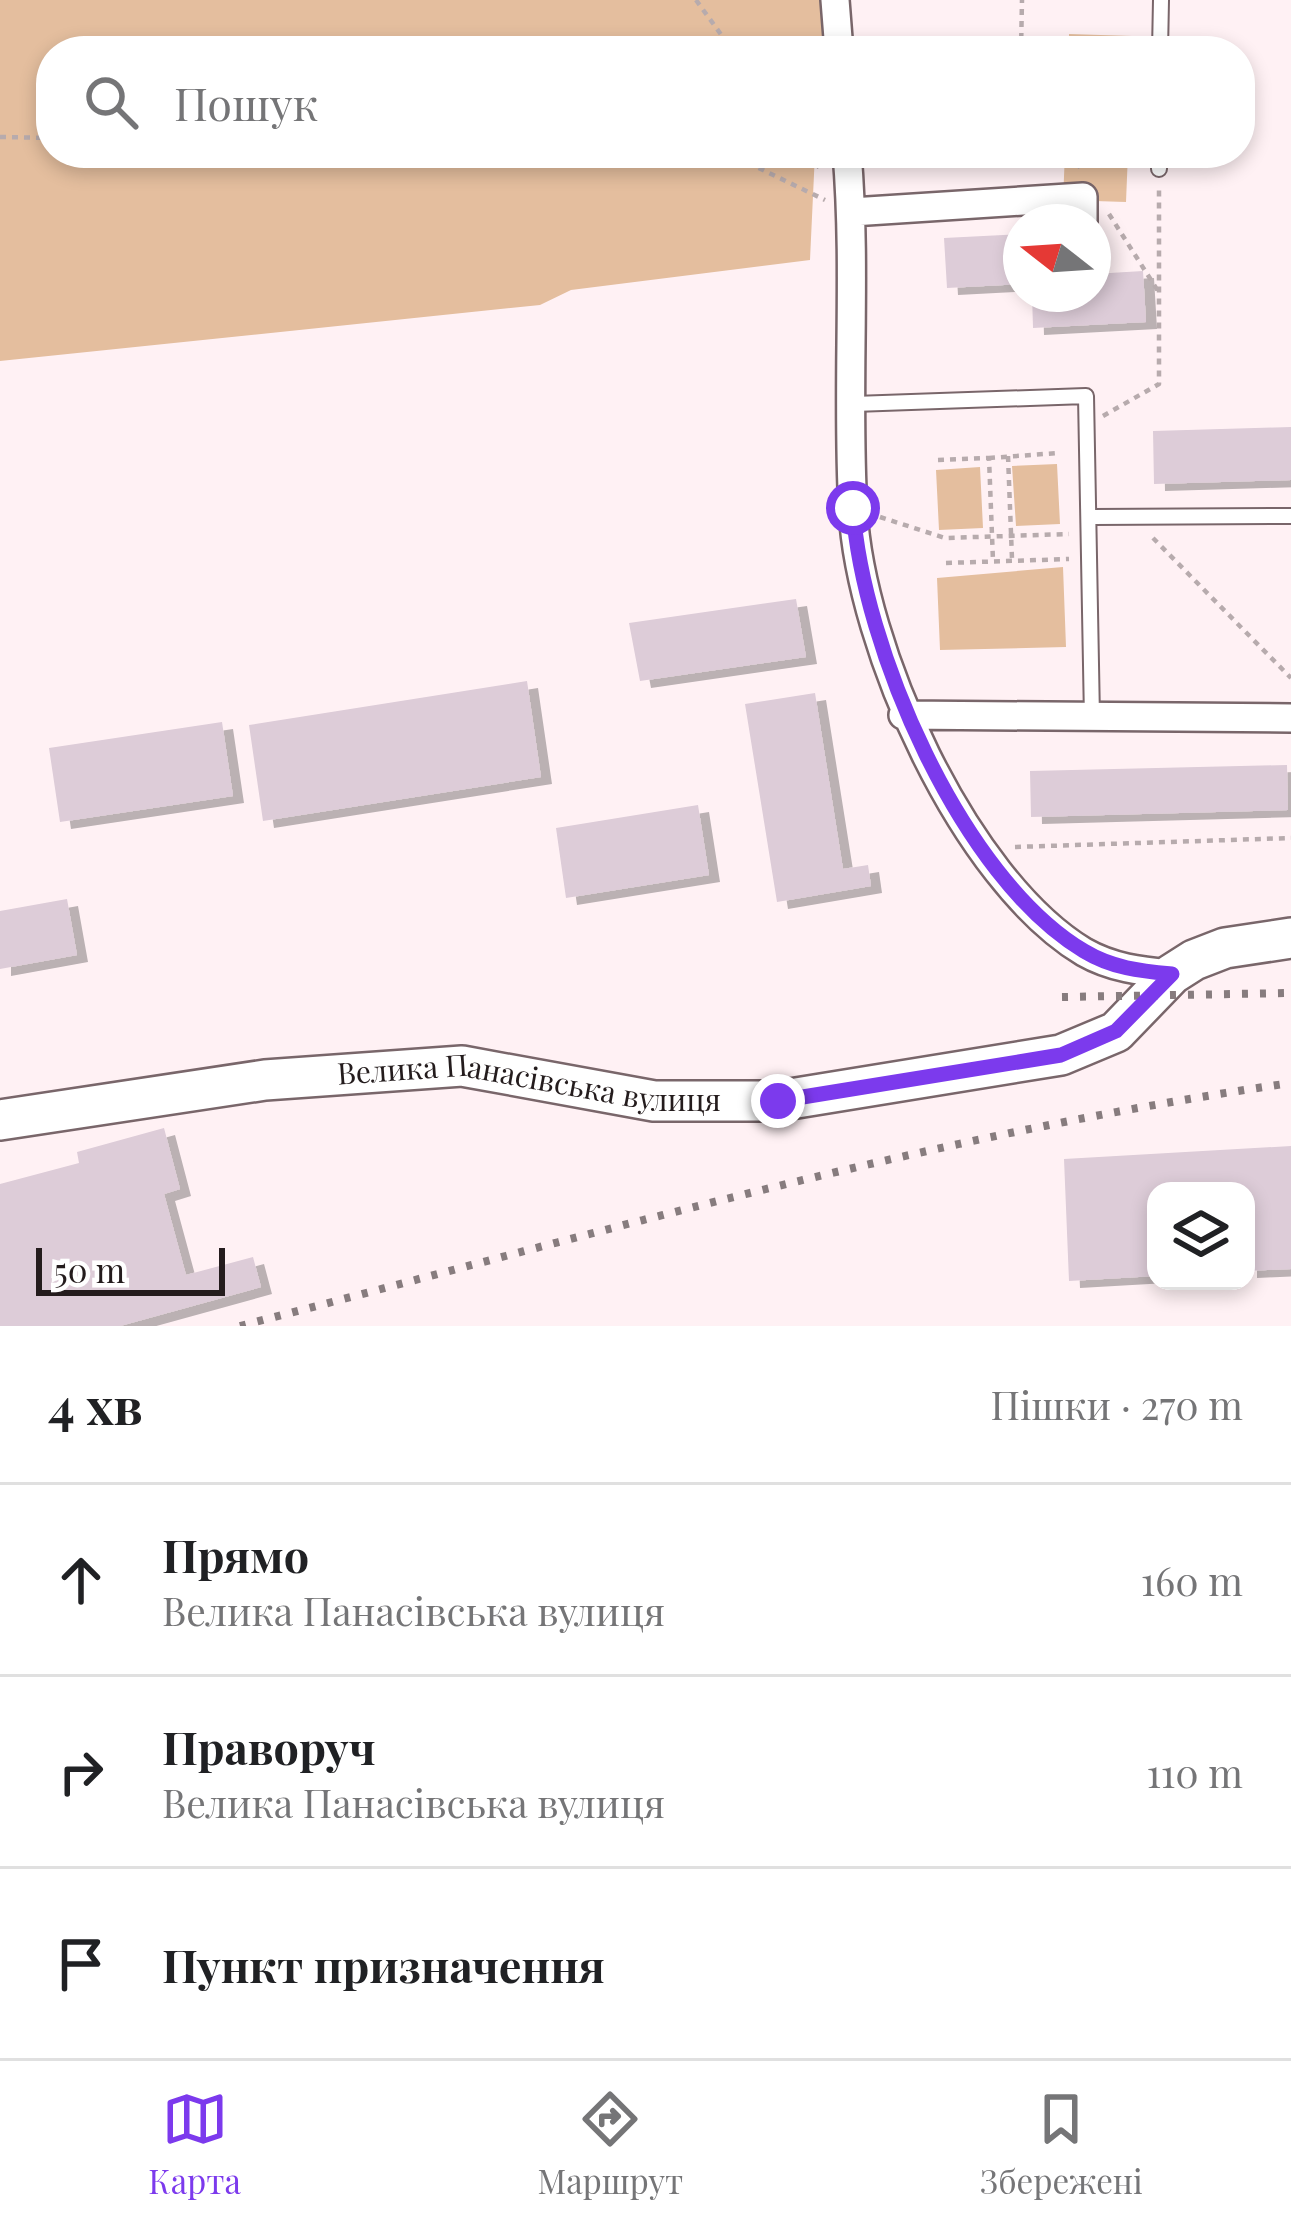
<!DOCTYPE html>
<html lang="uk">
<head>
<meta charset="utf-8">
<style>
	:root { --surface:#fff; --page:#f2f2f2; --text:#202124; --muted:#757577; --line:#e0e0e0; --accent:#7c3aed }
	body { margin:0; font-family:"Playfair Display",serif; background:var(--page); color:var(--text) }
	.controls { position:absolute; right:36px; bottom:36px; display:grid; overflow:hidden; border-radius:24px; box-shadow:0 6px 18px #0003 }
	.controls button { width:108px; height:108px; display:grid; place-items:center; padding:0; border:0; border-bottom:3px solid var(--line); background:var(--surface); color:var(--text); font:60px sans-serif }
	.compass { position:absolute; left:1003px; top:204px; width:108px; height:108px; border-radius:50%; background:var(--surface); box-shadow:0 6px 18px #0003; rotate:287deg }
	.scale { position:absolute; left:36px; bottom:30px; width:189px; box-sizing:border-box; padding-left:12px; border:6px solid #241c1d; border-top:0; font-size:33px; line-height:42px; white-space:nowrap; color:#241c1d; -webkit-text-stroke:9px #fff; paint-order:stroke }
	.stop { position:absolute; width:36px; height:36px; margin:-27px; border:9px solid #7c3aed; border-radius:50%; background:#fff }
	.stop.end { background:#7c3aed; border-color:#fff; box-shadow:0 3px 12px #0008 }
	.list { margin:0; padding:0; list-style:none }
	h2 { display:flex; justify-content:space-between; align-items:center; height:156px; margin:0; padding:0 48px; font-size:51px }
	h2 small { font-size:39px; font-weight:400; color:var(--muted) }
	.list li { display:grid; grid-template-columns:78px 1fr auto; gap:36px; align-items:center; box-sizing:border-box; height:192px; padding:0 48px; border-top:3px solid var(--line) }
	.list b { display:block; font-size:45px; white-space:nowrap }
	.list p { margin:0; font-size:39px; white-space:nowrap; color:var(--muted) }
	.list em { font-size:39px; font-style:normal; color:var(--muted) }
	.icon { flex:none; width:66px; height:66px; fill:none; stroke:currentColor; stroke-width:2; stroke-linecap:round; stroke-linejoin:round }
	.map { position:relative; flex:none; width:1291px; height:1326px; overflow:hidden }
	.search { position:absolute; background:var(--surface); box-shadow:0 6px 18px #0003; left:36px; right:36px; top:36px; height:132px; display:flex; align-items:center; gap:30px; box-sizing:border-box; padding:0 42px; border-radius:48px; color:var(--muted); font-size:45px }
	.sheet { height:732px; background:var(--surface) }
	nav { display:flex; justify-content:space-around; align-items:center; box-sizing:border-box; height:168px; border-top:3px solid var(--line); background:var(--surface); font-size:33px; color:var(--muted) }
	nav a { display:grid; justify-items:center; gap:6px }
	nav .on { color:var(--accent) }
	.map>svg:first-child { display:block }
	.green { fill:#e4be9e }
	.building { fill:#ddccd8; filter:url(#shadow) }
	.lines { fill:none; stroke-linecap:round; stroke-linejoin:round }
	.lane-casing { stroke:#79666a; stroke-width:18 }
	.street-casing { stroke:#79666a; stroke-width:32 }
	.secondary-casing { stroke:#79666a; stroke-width:44 }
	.path { stroke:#b7abad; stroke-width:4.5; stroke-dasharray:6 6; stroke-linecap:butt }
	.lane { stroke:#fff; stroke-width:14 }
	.street { stroke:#fff; stroke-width:27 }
	.secondary { stroke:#fff; stroke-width:39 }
	.rail { stroke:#877c7e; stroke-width:8; stroke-dasharray:6 12; stroke-linecap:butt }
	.route { stroke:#7c3aed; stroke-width:15 }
	.labels { text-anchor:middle; stroke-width:9; stroke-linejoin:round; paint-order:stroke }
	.street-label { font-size:30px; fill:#241c1d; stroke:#fff }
</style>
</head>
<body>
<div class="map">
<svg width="1291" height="1326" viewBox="0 0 1291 1326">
	<defs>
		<filter id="shadow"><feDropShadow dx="11" dy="7" stdDeviation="0" flood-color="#0004"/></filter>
	</defs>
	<rect width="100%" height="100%" fill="#fff1f4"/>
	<!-- green -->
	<path class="green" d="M0,0H824L821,51H51V153H815L810,260L571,290L540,305L0,361Z
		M1069,34L1132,36V51H1069Z
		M1065,153H1128L1126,202L1063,200Z
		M1057,464L1060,524L1016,526L1012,466Z
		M980,467L983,528L939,530L936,470Z
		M1063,567L1066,647L940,650L937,578Z"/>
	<!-- building -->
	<path class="building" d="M1021,234V284L947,288L944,238Z
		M1143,271L1146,322L1033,328L1032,294H1093V274Z
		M1291,427V480L1154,484L1153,431Z
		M796,599L806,657L640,681L629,623Z
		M527,681L541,777L263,821L249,725Z
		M815,693L843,869L868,865L871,886L777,902L745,704Z
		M222,722L233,796L60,822L49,748Z
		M1287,765L1288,810L1031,817L1030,771Z
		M698,805L709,875L566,898L556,828Z
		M67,899L77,955L0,969V911Z
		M164,1128L180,1189L164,1194L186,1275L253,1257L261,1287L120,1326H0V1184L79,1163L77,1152Z
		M1291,1146V1269L1246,1271V1191H1156V1276L1069,1281L1064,1159Z"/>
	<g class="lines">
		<defs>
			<path id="lane" d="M1160,51L1161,0
				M1159,169V153
				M854,404L1086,396L1092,718
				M1093,517L1291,516"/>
			<path id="street" d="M835,0L839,51
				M847,153C857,272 846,391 853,510C860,646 963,879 1084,952C1112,968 1140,971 1172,974
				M852,212L1083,197V222
				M903,715L1291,718"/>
			<g id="secondary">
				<path id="s1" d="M0,1120L265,1080L462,1066L654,1101H778L1061,1055L1116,1032L1172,974L1194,960L1225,948L1291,938"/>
			</g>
		</defs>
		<!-- lane casing -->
		<use href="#lane" class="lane-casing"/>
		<!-- street casing -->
		<use href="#street" class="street-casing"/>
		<!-- secondary casing -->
		<use href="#secondary" class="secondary-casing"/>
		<!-- path -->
		<path class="path" d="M696,0L733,51
			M1021,51L1022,0
			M0,137L51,138
			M617,153L738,158L825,200
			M809,153L820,169
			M1070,153L1081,169
			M1109,214L1158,291
			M1103,416L1159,384V190
			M1008,456L1012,559
			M989,458L1058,453
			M938,460L989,458L993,561
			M880,517L945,538L1069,534
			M1153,538L1291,678
			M946,563L1069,559
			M1015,847L1291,838"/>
		<!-- lane -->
		<use href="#lane" class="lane"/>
		<!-- street -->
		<use href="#street" class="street"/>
		<!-- secondary -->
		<use href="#secondary" class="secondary"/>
		<!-- rail -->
		<path class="rail" d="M1062,997L1291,993
			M240,1326C588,1236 935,1134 1291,1083"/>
	</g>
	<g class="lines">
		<!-- route -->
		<path class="route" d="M778,1101L1061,1055L1116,1031L1172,974C1140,971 1112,968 1084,951C961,878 862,646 853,508"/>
	</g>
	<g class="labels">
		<!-- street labels -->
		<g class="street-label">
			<text dy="10" stroke="none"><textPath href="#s1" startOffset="534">Велика Панасівська вулиця</textPath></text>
		</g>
	</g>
</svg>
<div class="controls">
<button><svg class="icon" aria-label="layers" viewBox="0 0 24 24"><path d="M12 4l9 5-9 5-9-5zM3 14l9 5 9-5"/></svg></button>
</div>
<svg class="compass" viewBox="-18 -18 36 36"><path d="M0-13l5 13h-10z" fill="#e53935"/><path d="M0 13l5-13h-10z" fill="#757577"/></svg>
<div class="scale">50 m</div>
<div class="stop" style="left:853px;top:508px"></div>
<div class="stop end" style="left:778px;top:1101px"></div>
<div class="search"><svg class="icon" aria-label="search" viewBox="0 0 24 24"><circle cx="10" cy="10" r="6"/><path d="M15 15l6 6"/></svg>Пошук</div>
</div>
<section class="sheet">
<h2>4 хв<small>Пішки · 270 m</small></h2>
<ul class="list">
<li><svg class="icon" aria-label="ahead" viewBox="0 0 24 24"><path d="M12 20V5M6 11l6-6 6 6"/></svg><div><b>Прямо</b><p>Велика Панасівська вулиця</p></div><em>160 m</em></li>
<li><svg class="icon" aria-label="right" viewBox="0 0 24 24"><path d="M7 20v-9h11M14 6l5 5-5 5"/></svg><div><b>Праворуч</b><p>Велика Панасівська вулиця</p></div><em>110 m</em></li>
<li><svg class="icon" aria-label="arrive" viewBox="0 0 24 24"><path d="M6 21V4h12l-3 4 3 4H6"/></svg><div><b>Пункт призначення</b></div></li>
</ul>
</section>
<nav>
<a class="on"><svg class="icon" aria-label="map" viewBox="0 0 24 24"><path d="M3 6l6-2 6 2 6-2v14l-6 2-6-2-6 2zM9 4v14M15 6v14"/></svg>Карта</a>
<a><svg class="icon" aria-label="directions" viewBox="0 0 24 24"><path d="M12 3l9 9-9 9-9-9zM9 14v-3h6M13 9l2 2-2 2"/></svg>Маршрут</a>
<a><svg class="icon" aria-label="saved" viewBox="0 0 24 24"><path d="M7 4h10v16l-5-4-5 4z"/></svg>Збережені</a>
</nav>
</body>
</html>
